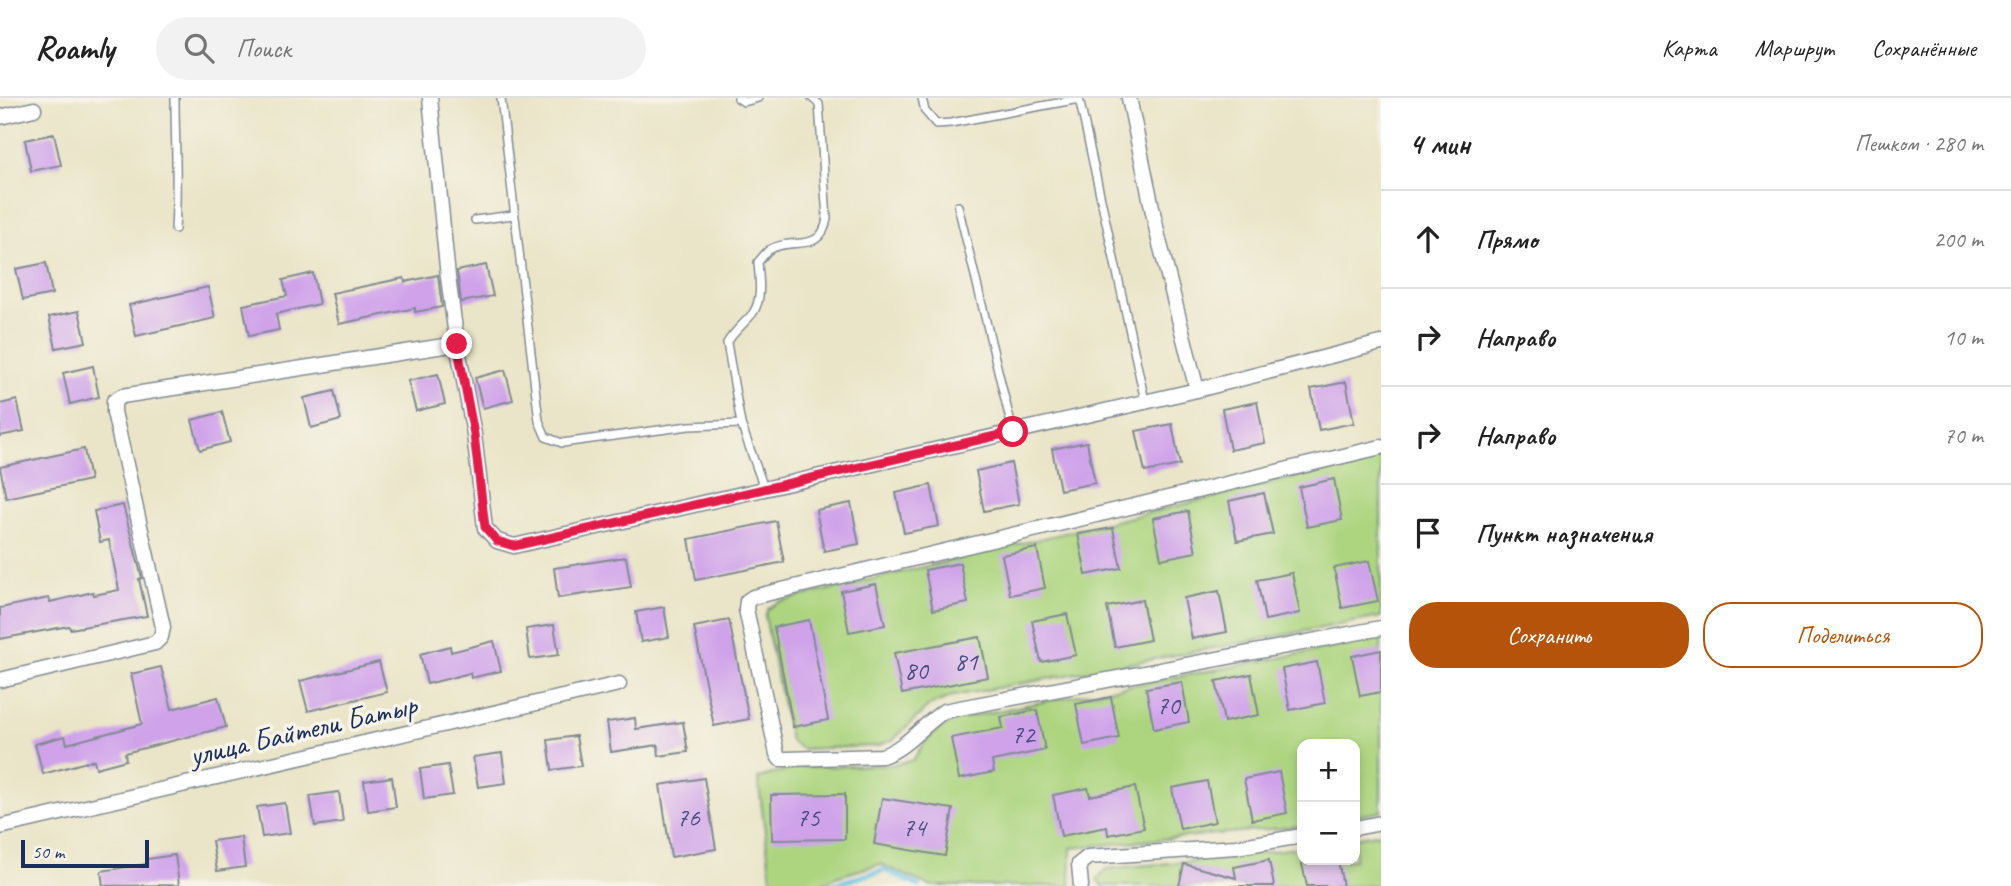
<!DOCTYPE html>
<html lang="ru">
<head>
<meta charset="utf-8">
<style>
	:root { --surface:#fff; --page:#f2f2f2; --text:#222; --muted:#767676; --line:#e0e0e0; --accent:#b45309 }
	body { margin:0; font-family:Caveat,sans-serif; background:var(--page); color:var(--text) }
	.controls { position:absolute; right:21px; bottom:21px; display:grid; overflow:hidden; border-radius:14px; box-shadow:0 4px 10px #0003 }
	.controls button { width:63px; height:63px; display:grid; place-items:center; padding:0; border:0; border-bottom:2px solid var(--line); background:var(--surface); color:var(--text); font:35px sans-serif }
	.scale { position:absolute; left:21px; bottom:18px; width:128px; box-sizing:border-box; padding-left:7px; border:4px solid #1b2f5e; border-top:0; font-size:19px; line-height:24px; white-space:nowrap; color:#1b2f5e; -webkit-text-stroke:5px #f7f3e8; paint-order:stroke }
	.stop { position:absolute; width:21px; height:21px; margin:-16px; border:5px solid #e11d48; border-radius:50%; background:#fff }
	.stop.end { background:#e11d48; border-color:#fff; box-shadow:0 2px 7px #0008 }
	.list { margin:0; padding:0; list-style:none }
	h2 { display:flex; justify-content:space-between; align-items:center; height:91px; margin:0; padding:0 28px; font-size:30px }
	h2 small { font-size:23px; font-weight:400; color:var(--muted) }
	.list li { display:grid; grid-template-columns:46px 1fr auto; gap:21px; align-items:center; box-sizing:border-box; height:98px; padding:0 28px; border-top:2px solid var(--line) }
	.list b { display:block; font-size:26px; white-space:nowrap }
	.list em { font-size:23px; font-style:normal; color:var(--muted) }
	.actions { display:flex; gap:14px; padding:21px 28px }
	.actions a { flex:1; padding:16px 0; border:2px solid var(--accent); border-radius:28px; text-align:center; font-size:24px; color:var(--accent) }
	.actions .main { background:var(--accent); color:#fff }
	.icon { flex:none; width:38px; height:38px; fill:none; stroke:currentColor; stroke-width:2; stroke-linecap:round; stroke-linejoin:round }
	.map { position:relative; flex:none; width:1381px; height:788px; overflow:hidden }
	header { display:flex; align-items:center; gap:42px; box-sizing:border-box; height:98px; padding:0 35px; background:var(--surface); border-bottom:2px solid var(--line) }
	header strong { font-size:33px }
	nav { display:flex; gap:38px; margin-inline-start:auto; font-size:24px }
	.search { width:490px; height:63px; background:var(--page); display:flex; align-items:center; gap:18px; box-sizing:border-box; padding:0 24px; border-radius:38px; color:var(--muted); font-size:26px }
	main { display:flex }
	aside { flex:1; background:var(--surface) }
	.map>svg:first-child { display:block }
	.green { fill:#add580; stroke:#64826f; stroke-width:2 }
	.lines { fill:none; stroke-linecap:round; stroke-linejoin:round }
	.stream { stroke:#6abfe7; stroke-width:5 }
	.building { fill:#cfa2ea }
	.lane-casing { stroke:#828a93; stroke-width:10 }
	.street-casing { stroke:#828a93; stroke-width:17 }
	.lane { stroke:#fff; stroke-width:7 }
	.street { stroke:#fff; stroke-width:14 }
	.route { stroke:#e11d48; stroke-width:9 }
	.labels { text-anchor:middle; stroke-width:7; stroke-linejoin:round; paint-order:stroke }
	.number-label { font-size:26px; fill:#484c81 }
	.street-label { font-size:30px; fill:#1b2f5e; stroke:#f7f3e8 }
</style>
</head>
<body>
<header>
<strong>Roamly</strong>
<div class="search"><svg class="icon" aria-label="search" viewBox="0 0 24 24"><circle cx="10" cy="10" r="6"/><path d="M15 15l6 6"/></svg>Поиск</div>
<nav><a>Карта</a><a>Маршрут</a><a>Сохранённые</a></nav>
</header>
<main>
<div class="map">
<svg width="1381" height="788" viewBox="0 0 1381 788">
	<rect width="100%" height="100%" fill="#f7f3e8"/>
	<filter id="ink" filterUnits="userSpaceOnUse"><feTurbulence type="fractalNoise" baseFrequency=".0143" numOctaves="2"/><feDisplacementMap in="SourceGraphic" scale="14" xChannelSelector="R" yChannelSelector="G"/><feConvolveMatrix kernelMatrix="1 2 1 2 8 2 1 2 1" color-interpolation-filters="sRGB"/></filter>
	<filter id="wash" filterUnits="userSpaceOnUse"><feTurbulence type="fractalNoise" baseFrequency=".00686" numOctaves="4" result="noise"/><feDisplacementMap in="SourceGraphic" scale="28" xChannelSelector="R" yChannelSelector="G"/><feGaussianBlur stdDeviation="1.57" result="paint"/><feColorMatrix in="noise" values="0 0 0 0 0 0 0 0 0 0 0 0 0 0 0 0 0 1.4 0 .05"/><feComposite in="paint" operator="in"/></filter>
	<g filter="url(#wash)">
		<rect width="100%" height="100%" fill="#eae5c8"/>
		<!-- green -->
		<path class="green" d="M1381,359V519L953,598L930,607L893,642L877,648L802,651L790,643L765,518L768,511L778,504Z
			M1381,541V714L1355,718V646H1302V728L1071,750L1070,788H930L880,766L835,779L820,788H772L758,680L799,669L892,667L913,662C923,645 937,630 955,622L1046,603Z
			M1381,735V788H1102L1097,781L1106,771L1224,760L1302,749V762H1355V740Z"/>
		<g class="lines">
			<!-- stream -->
			<path class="stream" d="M828,788L885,772L919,788"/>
		</g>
		<g id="blocks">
			<!-- building -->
			<path class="building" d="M54,36L61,67L31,73L25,42Z
				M46,165L52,196L23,202L16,171Z
				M486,167L493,198L461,204L457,173Z
				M313,175L319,206L276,216L279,232L249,238L243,207L287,198L283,182Z
				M438,177L442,209L415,214V210L339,226L332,195L404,180L405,184Z
				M208,189L215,220L136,238L129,207Z
				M79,213L86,244L56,250L49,219Z
				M93,268L99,299L70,306L63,275Z
				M505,272L513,302L483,310L475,280Z
				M438,276L445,306L416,313L408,283Z
				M1346,284L1354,325L1319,332L1311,291Z
				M334,293L341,322L311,330L304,300Z
				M17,302L24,333L0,338V306Z
				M1257,304L1265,345L1230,352L1222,311Z
				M222,314L230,344L200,352L192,322Z
				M1172,326L1180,367L1145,374L1136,333Z
				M1087,344L1095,385L1060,392L1052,351Z
				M84,351L90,382L6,400L0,369Z
				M1011,365L1019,406L984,413L976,373Z
				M1334,381L1342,422L1307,429L1299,389Z
				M931,387L939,428L904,435L896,395Z
				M1264,395L1273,436L1237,443L1229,403Z
				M851,405L859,446L824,453L816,412Z
				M123,407L142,480L139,481L147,518L70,531L69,528L0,541V510L49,500L50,504L93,494L94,497L119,492L109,442L100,444L94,413Z
				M1188,413L1196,454L1161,461L1153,420Z
				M776,423L784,464L696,482L689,441Z
				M1113,430L1121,470L1086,477L1078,436Z
				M1037,450L1045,490L1010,497L1002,457Z
				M626,459L631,489L558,500L554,470Z
				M1369,463L1378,503L1342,510L1334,470Z
				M960,465L968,505L933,512L925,472Z
				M1292,475L1300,515L1265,522L1257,482Z
				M876,486L885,527L849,534L841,493Z
				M1219,493L1227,534L1192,541L1184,500Z
				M1142,502L1150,542L1115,549L1107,509Z
				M664,509L669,539L641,544L636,514Z
				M1067,516L1076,557L1041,564L1032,523Z
				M729,522L749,621L714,628L694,529Z
				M809,522L828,622L793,629L774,529Z
				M554,527L559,557L530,561L526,531Z
				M980,539L988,579L902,596L894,555Z
				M494,543L501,573L471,580L470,575L427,586L420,556L450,548L451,554Z
				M1381,552V594L1360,598L1352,558Z
				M379,564L387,594L308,613L300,583Z
				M1317,564L1325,605L1290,612L1282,571Z
				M161,569L172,611L218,599L226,629L125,655L126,662L96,670L94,662L43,676L35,646L65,638L67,646L142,626L131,576Z
				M1251,576L1259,617L1224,624L1216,583Z
				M1182,584L1189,624L1154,631L1146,590Z
				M1111,599L1119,640L1084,647L1076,606Z
				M1037,612L1045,652L992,663L994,674L959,681L951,640L1003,630L1001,619Z
				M635,620L636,631L683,624L688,654L659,658L658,647L611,654L607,624Z
				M576,638L581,668L552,672L548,642Z
				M502,655L506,685L478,689L473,659Z
				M448,667L453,697L424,701L420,671Z
				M1279,674L1287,715L1252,722L1244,681Z
				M392,679L396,709L368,713L364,683Z
				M704,680L716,751L671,759L660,687Z
				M1207,683L1215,724L1180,731L1172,690Z
				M1135,689L1144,730L1108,737L1107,729L1061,738L1053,697L1088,690L1090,698Z
				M339,694L343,724L315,728L310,698Z
				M845,696V741L772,742L771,697Z
				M882,700L953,711L945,758L874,746Z
				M285,705L290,735L262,739L257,709Z
				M241,739L245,769L217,773L212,743Z
				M175,757L179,787L103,788L101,773L147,766V761Z
				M1269,762L1274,788H1179L1184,766L1236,780L1234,769Z
				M1301,762H1338L1343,788H1307Z"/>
		</g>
	</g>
	<g filter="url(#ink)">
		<use href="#blocks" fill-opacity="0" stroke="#828a93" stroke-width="2"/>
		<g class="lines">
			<defs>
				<path id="lane" d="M175,0C175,45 178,86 175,131
					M501,0L539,323L546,339L562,345L689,328L741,326
					M738,0L744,4L758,0
					M922,0L925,13L936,26L951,25L1079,1
					M1079,0L1145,303
					M958,108L1013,334
					M475,122L513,117
					M764,390L741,326L727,245C734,233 745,225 753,215C763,200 759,180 758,164C761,161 765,155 769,152C791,138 821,157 827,121L819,6L812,0"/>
				<path id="street" d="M430,0L448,179L457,246L474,336L485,430L497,443L514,448L1197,292L1381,245
					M1129,0L1158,138L1197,292
					M0,19L34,11
					M1381,349L753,499L747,503L746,511L777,656L780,661H787L882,658C906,650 923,627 944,613L1381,530
					M0,582L155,545L161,539L163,529L114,314V303L122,298L457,246
					M0,729L619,586
					M1355,730L1381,725
					M1081,788L1079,766L1088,759L1236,749L1302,738"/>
			</defs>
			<!-- lane casing -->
			<use href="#lane" class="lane-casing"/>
			<!-- street casing -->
			<use href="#street" class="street-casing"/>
			<!-- lane -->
			<use href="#lane" class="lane"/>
			<!-- street -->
			<use href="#street" class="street"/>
		</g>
	</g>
	<g class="lines" filter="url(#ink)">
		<!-- route -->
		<path class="route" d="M457,246L474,336L485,429L497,443L514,448L1013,334"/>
	</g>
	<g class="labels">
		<!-- number labels -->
		<g class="number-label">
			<text x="966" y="572">81</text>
			<text x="916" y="581">80</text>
			<text x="1168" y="616">70</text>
			<text x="1023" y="645">72</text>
			<text x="688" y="728">76</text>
			<text x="808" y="728">75</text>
			<text x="914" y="738">74</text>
		</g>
		<!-- street labels -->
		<g class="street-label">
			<text transform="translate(303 632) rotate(-13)" y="10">улица Байтели Батыр</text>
		</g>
	</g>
</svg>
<div class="controls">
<button>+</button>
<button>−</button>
</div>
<div class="scale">50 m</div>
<div class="stop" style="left:1013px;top:334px"></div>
<div class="stop end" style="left:457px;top:246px"></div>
</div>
<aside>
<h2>4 мин<small>Пешком · 280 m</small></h2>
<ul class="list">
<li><svg class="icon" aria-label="ahead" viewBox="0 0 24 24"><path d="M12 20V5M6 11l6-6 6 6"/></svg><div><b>Прямо</b></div><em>200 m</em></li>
<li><svg class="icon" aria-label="right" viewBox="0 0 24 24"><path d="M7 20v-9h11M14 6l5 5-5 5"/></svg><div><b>Направо</b></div><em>10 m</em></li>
<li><svg class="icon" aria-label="right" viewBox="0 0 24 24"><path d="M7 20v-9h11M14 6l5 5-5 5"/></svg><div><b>Направо</b></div><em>70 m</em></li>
<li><svg class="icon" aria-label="arrive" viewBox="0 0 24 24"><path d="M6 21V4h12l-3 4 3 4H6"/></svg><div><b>Пункт назначения</b></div></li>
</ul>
<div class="actions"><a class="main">Сохранить</a><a>Поделиться</a></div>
</aside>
</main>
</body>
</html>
